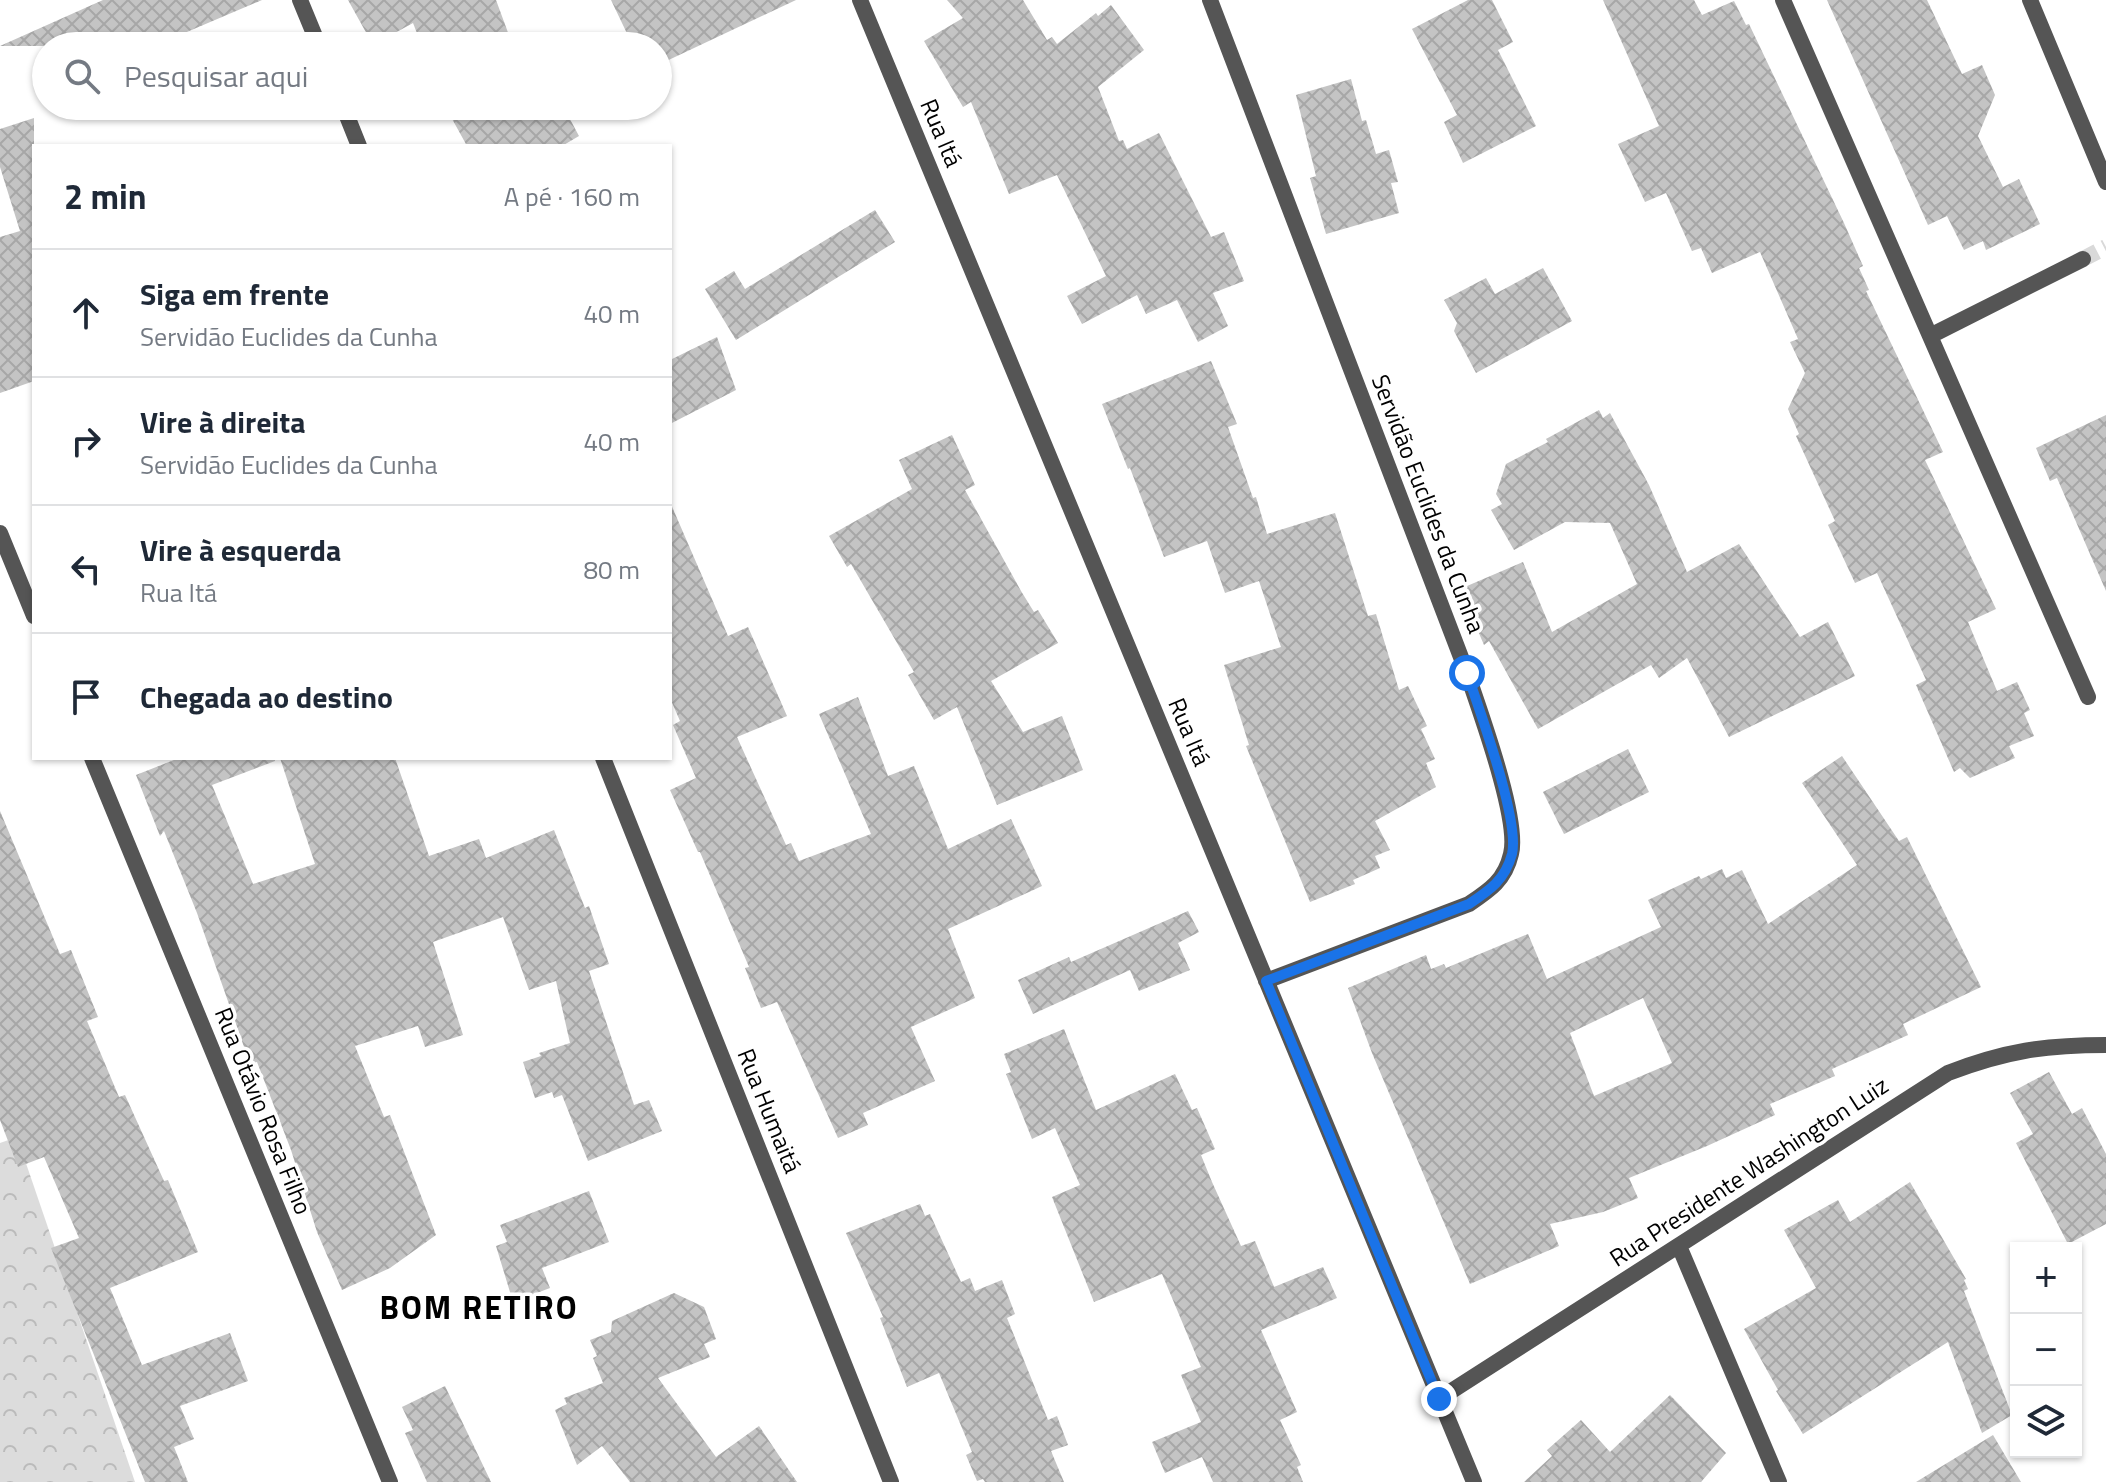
<!DOCTYPE html>
<html lang="pt">
<head>
<meta charset="utf-8">
<style>
	:root { --surface:#fff; --page:#f2f2f3; --text:#1f2937; --muted:#747a83; --line:#e0e1e3 }
	body { margin:0; font-family:"Titillium Web",sans-serif; background:var(--page); color:var(--text) }
	.controls { position:absolute; right:24px; bottom:24px; display:grid; overflow:hidden; border-radius:0px; box-shadow:0 2px 6px #0004 }
	.controls button { width:72px; height:72px; display:grid; place-items:center; padding:0; border:0; border-bottom:2px solid var(--line); background:var(--surface); color:var(--text); font:40px sans-serif }
	.stop { position:absolute; width:24px; height:24px; margin:-18px; border:6px solid #1a73e8; border-radius:50%; background:#fff }
	.stop.end { background:#1a73e8; border-color:#fff; box-shadow:0 2px 8px #0008 }
	.list { margin:0; padding:0; list-style:none }
	h2 { display:flex; justify-content:space-between; align-items:center; height:104px; margin:0; padding:0 32px; font-size:34px }
	h2 small { font-size:26px; font-weight:400; color:var(--muted) }
	.list li { display:grid; grid-template-columns:52px 1fr auto; gap:24px; align-items:center; box-sizing:border-box; height:128px; padding:0 32px; border-top:2px solid var(--line) }
	.list b { display:block; font-size:30px; white-space:nowrap }
	.list p { margin:0; font-size:26px; white-space:nowrap; color:var(--muted) }
	.list em { font-size:26px; font-style:normal; color:var(--muted) }
	.icon { flex:none; width:44px; height:44px; fill:none; stroke:currentColor; stroke-width:2; stroke-linecap:round; stroke-linejoin:round }
	.map { position:relative; flex:none; width:2106px; height:1482px; overflow:hidden }
	.search { position:absolute; background:var(--surface); box-shadow:0 2px 6px #0004; left:32px; top:32px; width:640px; height:88px; display:flex; align-items:center; gap:20px; box-sizing:border-box; padding:0 28px; border-radius:44px; color:var(--muted); font-size:30px }
	.panel { position:absolute; background:var(--surface); box-shadow:0 2px 6px #0004; left:32px; top:144px; width:640px; height:616px; border-radius:0px }
	.map>svg:first-child { display:block }
	.forest { fill:url(#forest-crowns) }
	.building { fill:url(#building-cross-hatch); fill-rule:evenodd }
	.lines { fill:none; stroke-linecap:round; stroke-linejoin:round }
	.street-tunnel { stroke:#d9d9d9; stroke-width:16; stroke-dasharray:16 8; stroke-linecap:butt }
	.street { stroke:#555; stroke-width:16 }
	.route { stroke:#1a73e8; stroke-width:10 }
	.labels { text-anchor:middle; stroke-width:7; stroke-linejoin:round; paint-order:stroke }
	.street-label { font-size:24px; fill:#000; stroke:#fff }
	.district-label { font-size:32px; font-weight:bold; letter-spacing:2px; fill:#000; stroke:#fff }
</style>
</head>
<body>
<div class="map">
<svg width="2106" height="1482" viewBox="0 0 2106 1482">
	<defs>
		<pattern id="forest-crowns" width="20" height="18" patternUnits="userSpaceOnUse" patternTransform="scale(2)"><rect width="20" height="18" fill="#dcdcdc"/><path d="M2 6a3 3 0 1 1 6 0M12 15a3 3 0 1 1 6 0" fill="none" stroke="#bbb"/></pattern>
		<pattern id="building-cross-hatch" width="8" height="8" patternUnits="userSpaceOnUse" patternTransform="scale(2)"><rect width="8" height="8" fill="#c4c4c4"/><path d="M0 0l8 8M0 8l8-8" fill="none" stroke="#a7a7a7"/></pattern>
	</defs>
	<rect width="100%" height="100%" fill="#fff"/>
	<!-- forest -->
	<path class="forest" d="M17,1137L135,1482H0V1143Z"/>
	<!-- building -->
	<path class="building" d="M103,0H262L154,46H0Z
		M348,0H496L513,46H422L413,23L373,45Z
		M611,0H796L658,65V46H633Z
		M947,0H1023L1047,40L1052,37L1057,44L1096,13L1098,16L1111,5L1144,50L1098,87L1119,141L1123,140L1127,149L1159,133L1211,237L1224,232L1244,281L1213,293L1228,326L1198,342L1177,300L1146,314L1137,295L1082,324L1067,296L1106,276L1057,175L1009,194L971,102L963,107L924,41L963,18Z
		M1468,0H1492L1513,42L1498,50L1536,126L1463,163L1444,122L1457,115L1412,29Z
		M1603,0H1694L1702,15L1734,1L1746,25L1749,24L1844,223L1863,266L1859,268L1869,290L1866,291L1943,452L1925,460L1996,609L1968,622L1997,691L2017,682L2030,710L2024,713L2034,736L2009,746L2015,758L1970,778L1960,768L1954,772L1916,685L1926,680L1877,573L1855,583L1828,525L1835,521L1796,436L1799,434L1788,409L1805,373L1790,342L1798,339L1760,252L1712,273L1701,248L1692,251L1666,193L1645,202L1618,144L1659,126Z
		M1827,0H1927L1962,74L1982,65L1995,95L1978,136L2003,187L2019,179L2040,224L1986,250L1983,241L1964,250L1947,216L1928,225Z
		M1351,79L1362,121L1366,120L1376,154L1389,150L1398,182L1391,183L1399,213L1326,234L1310,178L1316,176L1296,95Z
		M445,106H563L579,136L562,146H467Z
		M34,118V381L0,393V237L20,231L0,167V129Z
		M875,210L895,242L736,340L705,289L734,271L745,289Z
		M1543,268L1572,321L1476,373L1454,331L1457,323L1444,300L1486,278L1495,294Z
		M717,337L736,390L670,424V360Z
		M1211,361L1237,424L1228,427L1253,498L1256,497L1267,534L1335,513L1368,616L1376,614L1399,690L1408,686L1427,726L1421,729L1435,759L1426,763L1436,787L1375,821L1390,850L1375,856L1380,868L1353,880L1355,884L1310,902L1246,746L1249,745L1224,665L1281,647L1259,581L1225,593L1207,541L1164,557L1130,468L1128,469L1102,404Z
		M1599,410L1603,418L1610,413L1649,485L1687,572L1739,544L1800,637L1828,622L1855,676L1729,737L1687,658L1659,678L1651,665L1538,729L1489,641L1484,645L1460,589L1523,562L1552,632L1637,584L1610,523L1565,522L1514,550L1491,510L1502,504L1496,494L1506,464L1548,442L1546,439Z
		M2106,415V591L2057,478L2050,481L2036,448Z
		M952,435L975,485L965,490L1021,591L1034,612L1038,610L1058,643L991,681L1023,732L1062,716L1083,770L997,805L957,707L934,720L908,675L914,672L851,564L847,567L829,536L912,489L899,460Z
		M670,502L728,636L748,627L787,716L737,737L786,845L791,843L799,861L871,834L819,714L858,697L888,776L914,766L948,849L1011,819L1042,886L948,929L975,998L911,1027L935,1081L863,1113L868,1125L838,1138L777,1002L761,1008L745,968L749,967L700,852H698L670,790L696,778L673,725L680,721L670,698Z
		M1628,749L1649,792L1564,834L1543,792Z
		M1842,756L1899,841L1907,837L1981,987L1903,1024L1908,1035L1832,1069L1835,1076L1770,1104L1775,1115L1707,1146L1629,1178L1638,1198L1603,1212L1550,1224L1559,1246L1470,1284L1372,1053L1348,988L1426,955L1431,969L1444,964L1446,968L1528,934L1547,979L1661,927L1648,900L1699,876L1701,879L1722,869L1726,878L1742,870L1768,924L1857,865L1802,783ZM1643,998L1672,1063L1594,1096L1570,1033Z
		M179,758H275V761L212,785L253,884L315,864L280,758H395L429,856L479,839L486,858L554,830L585,908L589,906L609,964L589,971L634,1105L649,1100L662,1131L588,1161L562,1095L554,1098L552,1092L535,1098L523,1062L541,1056L539,1053L570,1043L556,981L529,990L503,917L433,942L463,1035L425,1047L418,1026L355,1046L384,1117L390,1115L436,1235L390,1268L342,1290L317,1232L291,1150L257,1062L250,1064L197,913L164,831L160,836L136,775Z
		M0,811L60,954L71,950L98,1017L87,1021L119,1097L125,1095L164,1181L168,1180L198,1252L110,1288L142,1365L230,1333L248,1381L180,1406L194,1439L174,1447L188,1482H145L51,1248L79,1238L44,1157L18,1167L0,1120Z
		M1188,911L1199,932L1178,943L1190,970L1139,991L1130,970L1033,1014L1018,980L1069,957L1071,962Z
		M1064,1029L1096,1110L1175,1074L1192,1110L1197,1108L1215,1149L1201,1155L1212,1182L1241,1246L1255,1241L1274,1287L1323,1267L1337,1298L1261,1330L1297,1412L1280,1420L1301,1465L1297,1467L1303,1482H1213L1202,1457L1165,1473L1152,1442L1201,1422L1181,1375L1201,1367L1162,1274L1094,1302L1052,1197L1080,1185L1055,1128L1032,1139L1006,1074L1011,1072L1004,1054Z
		M2049,1072L2072,1114L2082,1108L2106,1154V1224L2068,1244L2016,1143L2033,1134L2010,1093Z
		M1910,1182L1966,1279L1964,1280L1968,1289L1964,1291L2012,1415L1982,1433L1948,1342L1803,1434L1776,1391L1778,1390L1744,1329L1816,1288L1784,1230L1838,1200L1850,1222Z
		M589,1191L609,1242L542,1268L550,1288L513,1302L496,1246L507,1242L500,1225Z
		M920,1204L925,1216L930,1214L961,1282L970,1278L975,1291L1002,1280L1015,1314L1007,1318L1048,1420L1057,1416L1068,1445L1051,1451L1064,1482H985L983,1479L977,1481L966,1455L972,1452L939,1373L907,1387L880,1318L883,1317L846,1233Z
		M674,1293L704,1307L716,1339L704,1344L710,1357L658,1378L716,1457L759,1426L797,1482H630L602,1446L577,1465L555,1410L567,1404L564,1398L603,1383L593,1358L597,1356L590,1340L611,1332L612,1321Z
		M445,1386L491,1482H427L405,1433L413,1430L402,1407Z
		M1670,1395L1726,1453L1701,1482H1524L1552,1456L1547,1450L1581,1420L1610,1452Z
		M1993,1435L2021,1482H1916Z"/>
	<g class="lines">
		<!-- street-tunnel -->
		<path class="street-tunnel" d="M2083,259L2106,247"/>
		<!-- street -->
		<path class="street" d="M300,0L319,46
			M860,0L1474,1482
			M1210,0L1467,673C1479,709 1520,820 1511,854C1505,880 1490,890 1469,904L1266,981
			M1783,0L2088,697
			M2030,0L2106,182
			M343,106L359,146
			M1930,336L2083,259
			M0,533L34,616
			M92,758L390,1482
			M603,758L891,1482
			M1679,1246L1779,1482
			M1439,1399L1948,1073C2005,1051 2045,1045 2106,1045"/>
	</g>
	<g class="lines">
		<!-- route -->
		<path class="route" d="M1439,1399L1266,981L1469,904C1490,890 1505,880 1512,854C1520,820 1479,709 1467,673"/>
	</g>
	<g class="labels">
		<!-- street labels -->
		<g class="street-label">
			<text transform="translate(941 133) rotate(67)" y="8">Rua Itá</text>
			<text transform="translate(1428 504) rotate(69)" y="8">Servidão Euclides da Cunha</text>
			<text transform="translate(1189 732) rotate(67)" y="8">Rua Itá</text>
			<text transform="translate(263 1111) rotate(68)" y="8">Rua Otávio Rosa Filho</text>
			<text transform="translate(769 1111) rotate(68)" y="8">Rua Humaitá</text>
			<text transform="translate(1749 1172) rotate(-33)" y="8">Rua Presidente Washington Luiz</text>
		</g>
		<!-- district labels -->
		<g class="district-label">
			<text x="479" y="1319">BOM RETIRO</text>
		</g>
	</g>
</svg>
<div class="controls">
<button>+</button>
<button>−</button>
<button><svg class="icon" aria-label="layers" viewBox="0 0 24 24"><path d="M12 4l9 5-9 5-9-5zM3 14l9 5 9-5"/></svg></button>
</div>
<div class="stop" style="left:1467px;top:673px"></div>
<div class="stop end" style="left:1439px;top:1399px"></div>
<div class="search"><svg class="icon" aria-label="search" viewBox="0 0 24 24"><circle cx="10" cy="10" r="6"/><path d="M15 15l6 6"/></svg>Pesquisar aqui</div>
<section class="panel">
<h2>2 min<small>A pé · 160 m</small></h2>
<ul class="list">
<li><svg class="icon" aria-label="ahead" viewBox="0 0 24 24"><path d="M12 20V5M6 11l6-6 6 6"/></svg><div><b>Siga em frente</b><p>Servidão Euclides da Cunha</p></div><em>40 m</em></li>
<li><svg class="icon" aria-label="right" viewBox="0 0 24 24"><path d="M7 20v-9h11M14 6l5 5-5 5"/></svg><div><b>Vire à direita</b><p>Servidão Euclides da Cunha</p></div><em>40 m</em></li>
<li><svg class="icon" aria-label="left" viewBox="0 0 24 24"><path d="M17 20v-9H6M10 6l-5 5 5 5"/></svg><div><b>Vire à esquerda</b><p>Rua Itá</p></div><em>80 m</em></li>
<li><svg class="icon" aria-label="arrive" viewBox="0 0 24 24"><path d="M6 21V4h12l-3 4 3 4H6"/></svg><div><b>Chegada ao destino</b></div></li>
</ul>
</section>
</div>
</body>
</html>
